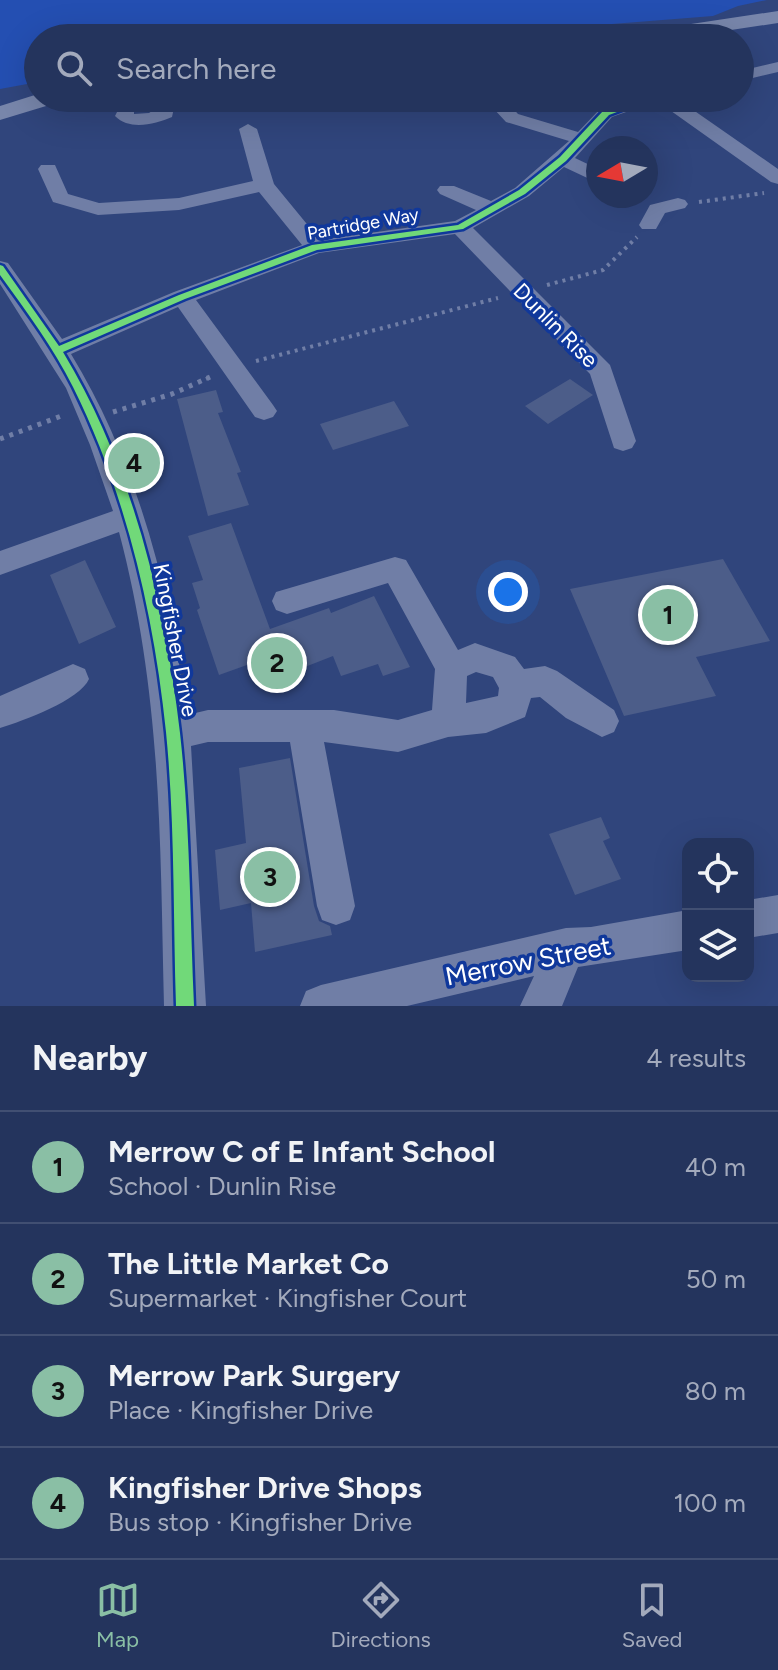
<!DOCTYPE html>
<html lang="en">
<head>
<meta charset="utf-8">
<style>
	:root { --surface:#24345d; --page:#303f66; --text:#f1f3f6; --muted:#a3aabc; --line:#414f72; --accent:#8abfa5 }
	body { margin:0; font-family:Figtree,sans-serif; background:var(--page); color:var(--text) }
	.controls { position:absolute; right:24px; bottom:24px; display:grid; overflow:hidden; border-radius:16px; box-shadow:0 8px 32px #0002 }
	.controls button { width:72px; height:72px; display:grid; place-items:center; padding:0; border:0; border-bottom:2px solid var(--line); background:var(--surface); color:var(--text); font:40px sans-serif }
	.compass { position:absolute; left:586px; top:136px; width:72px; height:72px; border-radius:50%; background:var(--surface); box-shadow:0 8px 32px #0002; rotate:260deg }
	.you { position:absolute; left:508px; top:592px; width:28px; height:28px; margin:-20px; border:6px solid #fff; border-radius:50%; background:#1a73e8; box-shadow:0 0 0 12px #1a73e833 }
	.badge { display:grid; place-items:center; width:52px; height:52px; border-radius:50%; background:var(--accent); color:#111; font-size:26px; font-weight:700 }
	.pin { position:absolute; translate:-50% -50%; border:4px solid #fff; box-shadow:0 2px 8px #0006 }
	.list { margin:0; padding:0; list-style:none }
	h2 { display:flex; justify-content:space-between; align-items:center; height:104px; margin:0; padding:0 32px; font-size:34px }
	h2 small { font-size:26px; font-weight:400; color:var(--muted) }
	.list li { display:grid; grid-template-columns:52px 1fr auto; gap:24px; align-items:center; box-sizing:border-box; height:112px; padding:0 32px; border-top:2px solid var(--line) }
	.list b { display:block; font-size:30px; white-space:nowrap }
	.list p { margin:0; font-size:26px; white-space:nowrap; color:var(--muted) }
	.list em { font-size:26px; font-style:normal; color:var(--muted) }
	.icon { flex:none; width:44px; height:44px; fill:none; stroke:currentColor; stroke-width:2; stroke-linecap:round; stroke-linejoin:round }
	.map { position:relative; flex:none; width:778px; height:1006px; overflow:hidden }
	.search { position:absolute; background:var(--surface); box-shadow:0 8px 32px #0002; left:24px; right:24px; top:24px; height:88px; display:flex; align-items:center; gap:20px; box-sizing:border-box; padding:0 28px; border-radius:44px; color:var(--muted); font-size:30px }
	.sheet { height:552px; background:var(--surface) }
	nav { display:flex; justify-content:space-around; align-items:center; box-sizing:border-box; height:112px; border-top:2px solid var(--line); background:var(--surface); font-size:22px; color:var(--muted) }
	nav a { display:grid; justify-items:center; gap:4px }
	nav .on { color:var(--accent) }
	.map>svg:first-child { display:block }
	.green { fill:#244fb2 }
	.building { fill:#4c5d89 }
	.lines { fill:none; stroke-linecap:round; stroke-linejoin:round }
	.path-far1 { stroke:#707ea6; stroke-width:4; stroke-dasharray:3 5; stroke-linecap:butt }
	.path { stroke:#707ea6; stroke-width:5; stroke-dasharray:4 6; stroke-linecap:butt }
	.minor { fill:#707ea6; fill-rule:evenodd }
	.major { fill:#7886ab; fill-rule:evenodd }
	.cycleway-casing { stroke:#10389b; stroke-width:5 }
	.cycleway { fill:#71d979; fill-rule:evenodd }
	.labels { text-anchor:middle; stroke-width:7; stroke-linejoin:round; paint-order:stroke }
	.far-street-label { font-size:18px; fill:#fff; stroke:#10389b }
	.street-label { font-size:22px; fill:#fff; stroke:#10389b }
	.near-street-label { font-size:26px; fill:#fff; stroke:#10389b }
</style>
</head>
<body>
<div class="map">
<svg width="778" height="1006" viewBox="0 0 778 1006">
	<rect width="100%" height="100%" fill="#30457c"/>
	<!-- green -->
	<path class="green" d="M0,0H767L738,6L713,16L434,38H38V82L0,89Z"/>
	<!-- building -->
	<path class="building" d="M570,379L593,395L548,424L525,406Z
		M216,390L223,412L218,413L241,472L237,473L249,505L208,516L177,399Z
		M394,401L409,426L333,450L320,424Z
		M231,523L270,629L329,608L331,613L374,596L410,667L383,676L378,664L341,676L333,656L269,681L261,660L219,675L197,610L200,608L192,583L203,580L188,536Z
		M723,559L770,641L696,657L716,696L624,716L570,589Z
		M85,560L116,627L79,644L50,575Z
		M290,758L314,906L319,921L330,926L332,935L255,952L251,903L220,910L215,850L246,843L239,768Z
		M601,817L610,838L603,841L621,879L575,895L549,834Z"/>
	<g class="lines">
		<!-- path-far1 -->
		<path class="path-far1" d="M699,202L764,193
			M547,285L603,270L637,237
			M256,361L498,298
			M206,379L213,376"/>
		<!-- path -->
		<path class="path" d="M113,412L172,394L210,377
			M0,439L64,415"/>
		<!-- minor -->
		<path class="minor" d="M778,62V72L740,81V71Z
			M150,98H185L175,103L172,117C155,124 130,131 115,116L121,104ZM158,107L149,113L134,114V112Z
			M467,98L504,99L518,114L578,132L600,109L633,98H676L778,169V184L771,182L657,101L612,117L575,158L598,169V183L564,167L529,196L473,228L610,365L636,441L632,448L623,451L614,448L590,374L455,234L319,253L196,300L273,405L277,411L273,417L264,420L255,417L178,307L71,354C137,462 170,590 187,715L208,710H334L398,720L432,710L435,669L388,583L287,614L276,610L272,601L276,592L395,557L406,560L458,650L475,643L515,657L524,669L545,666L557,671L614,710L619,721L614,732L602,737L566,718L540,697L531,698L525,717L486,733L448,737L398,752L324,742L355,906L350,920L336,925L322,920L317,906L290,742H208L191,746L206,1006H164C160,840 162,695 119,532L0,575V551L113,511L90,445L66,388L0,284V261L8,263L62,339L174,292L302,245L259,192L179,210L98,215L53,202L38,169L41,165H55L68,194L99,203L179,198L253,181L239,129L248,124L257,129L274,184L320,240L455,221L476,210L440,194L437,190L440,186H454L491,201L515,188L569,141L506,122L493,108L468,105ZM476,672L493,677L499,688L498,696L466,703L467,676Z
			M678,198L685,200L688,204L685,208L665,213L656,229H642L639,225L650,205Z
			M73,664L85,669L89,679C80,700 23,721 0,728V696Z
			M778,895V933L748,938V900Z
			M688,910V950L578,967L562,1006H520L534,976L407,1006H300L306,991L321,985L566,928L591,927Z"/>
		<!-- major -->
		<path class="major" d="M778,11V23L678,38H628L638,32Z
			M38,94V98H59L56,103L0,120V106Z"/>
		<defs>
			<path id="cycleway" d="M643,98H654L609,115L566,161L525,194L463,229L317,250L185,299L63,352C132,466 165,602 180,733C190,823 190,915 194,1006H176C173,915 175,823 166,732C154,615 126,493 73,387C53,347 26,311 0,275V265L3,266L59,346L179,295L312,245L458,225L519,190L560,157L603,111Z"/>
		</defs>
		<!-- cycleway casing -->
		<use href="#cycleway" class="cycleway-casing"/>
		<!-- cycleway -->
		<use href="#cycleway" class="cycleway"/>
	</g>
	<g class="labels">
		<!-- far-street labels -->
		<g class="far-street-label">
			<text transform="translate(363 224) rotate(-10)" y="6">Partridge Way</text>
		</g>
		<!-- street labels -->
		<g class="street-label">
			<text transform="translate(556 325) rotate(45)" y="8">Dunlin Rise</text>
			<text transform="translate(176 640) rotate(79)" y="8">Kingfisher Drive</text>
		</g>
		<!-- near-street labels -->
		<g class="near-street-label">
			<text transform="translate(528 961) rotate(-11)" y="9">Merrow Street</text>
		</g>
	</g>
</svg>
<div class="controls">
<button><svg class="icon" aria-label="locate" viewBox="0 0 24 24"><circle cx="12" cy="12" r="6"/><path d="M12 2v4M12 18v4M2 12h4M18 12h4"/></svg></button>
<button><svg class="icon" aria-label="layers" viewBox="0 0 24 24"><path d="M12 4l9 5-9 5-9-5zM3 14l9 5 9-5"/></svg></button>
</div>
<svg class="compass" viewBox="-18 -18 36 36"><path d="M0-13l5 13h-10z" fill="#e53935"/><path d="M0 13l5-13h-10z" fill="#a3aabc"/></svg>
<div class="you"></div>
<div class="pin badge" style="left:668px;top:615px">1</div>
<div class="pin badge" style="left:277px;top:663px">2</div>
<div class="pin badge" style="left:270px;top:877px">3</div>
<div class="pin badge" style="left:134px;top:463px">4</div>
<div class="search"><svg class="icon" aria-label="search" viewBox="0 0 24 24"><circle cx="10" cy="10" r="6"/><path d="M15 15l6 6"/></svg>Search here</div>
</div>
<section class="sheet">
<h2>Nearby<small>4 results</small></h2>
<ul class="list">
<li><span class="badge">1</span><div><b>Merrow C of E Infant School</b><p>School · Dunlin Rise</p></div><em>40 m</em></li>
<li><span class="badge">2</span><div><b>The Little Market Co</b><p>Supermarket · Kingfisher Court</p></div><em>50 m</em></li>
<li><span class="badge">3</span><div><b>Merrow Park Surgery</b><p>Place · Kingfisher Drive</p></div><em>80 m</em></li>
<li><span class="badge">4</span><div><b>Kingfisher Drive Shops</b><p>Bus stop · Kingfisher Drive</p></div><em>100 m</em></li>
</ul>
</section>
<nav>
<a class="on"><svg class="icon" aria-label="map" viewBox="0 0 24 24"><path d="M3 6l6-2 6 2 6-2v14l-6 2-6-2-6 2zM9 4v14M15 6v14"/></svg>Map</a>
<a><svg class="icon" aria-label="directions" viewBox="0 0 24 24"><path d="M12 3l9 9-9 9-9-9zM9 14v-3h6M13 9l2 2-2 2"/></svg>Directions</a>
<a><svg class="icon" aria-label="saved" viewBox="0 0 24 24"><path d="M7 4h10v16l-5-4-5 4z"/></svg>Saved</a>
</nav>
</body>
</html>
